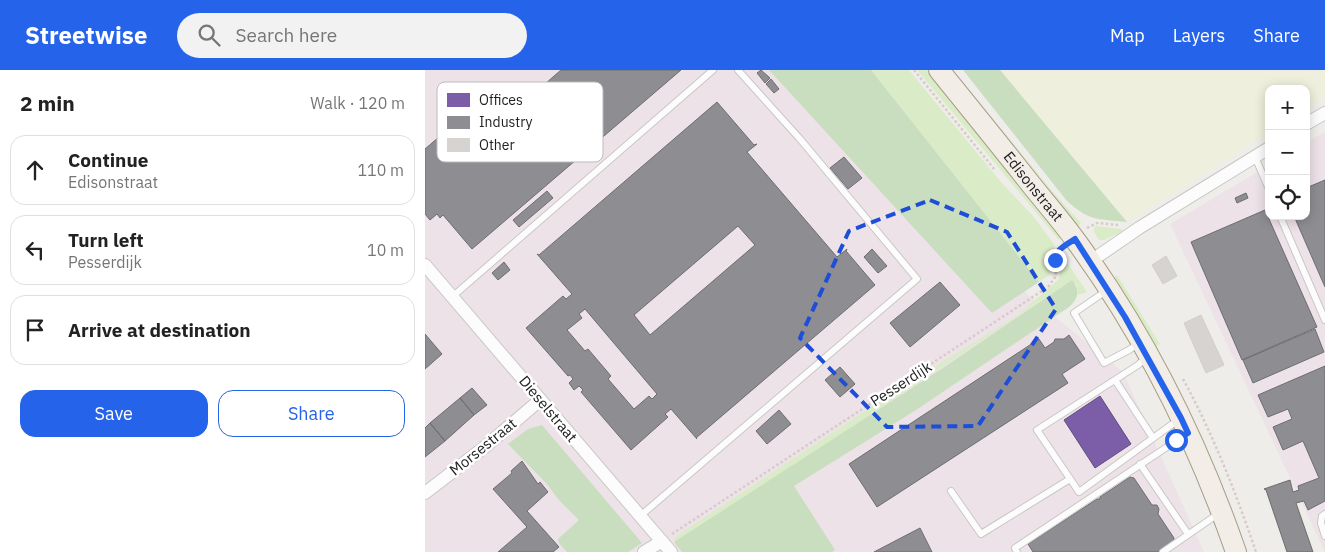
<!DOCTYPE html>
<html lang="en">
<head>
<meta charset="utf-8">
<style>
	:root { --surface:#fff; --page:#f2f2f2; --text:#222; --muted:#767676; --line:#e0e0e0; --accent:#2563eb }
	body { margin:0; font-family:"IBM Plex Sans",sans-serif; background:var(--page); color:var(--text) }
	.controls { position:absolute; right:15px; top:15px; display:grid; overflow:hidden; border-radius:10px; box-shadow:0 2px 12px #0003 }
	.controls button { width:45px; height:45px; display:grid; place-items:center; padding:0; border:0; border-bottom:1px solid var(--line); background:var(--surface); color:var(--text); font:25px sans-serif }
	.stop { position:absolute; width:15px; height:15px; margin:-11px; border:4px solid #2563eb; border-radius:50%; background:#fff }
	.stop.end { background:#2563eb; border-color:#fff; box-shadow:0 1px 5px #0008 }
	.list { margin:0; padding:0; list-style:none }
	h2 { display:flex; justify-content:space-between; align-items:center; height:65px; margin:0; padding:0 20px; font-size:21px }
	h2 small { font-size:16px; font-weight:400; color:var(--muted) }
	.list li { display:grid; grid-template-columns:32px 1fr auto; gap:15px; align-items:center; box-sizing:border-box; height:70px; margin:0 10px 10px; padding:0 10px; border:1px solid var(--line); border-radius:15px }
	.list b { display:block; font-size:19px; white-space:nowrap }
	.list p { margin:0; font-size:16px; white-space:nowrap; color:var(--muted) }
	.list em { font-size:16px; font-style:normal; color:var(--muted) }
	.actions { display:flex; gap:10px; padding:15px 20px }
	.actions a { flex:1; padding:11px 0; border:1px solid var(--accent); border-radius:15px; text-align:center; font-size:18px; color:var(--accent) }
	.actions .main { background:var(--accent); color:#fff }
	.icon { flex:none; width:28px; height:28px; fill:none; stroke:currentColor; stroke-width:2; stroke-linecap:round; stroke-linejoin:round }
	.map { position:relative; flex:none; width:900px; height:482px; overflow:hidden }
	header { display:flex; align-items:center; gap:30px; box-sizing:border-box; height:70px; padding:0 25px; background:var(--accent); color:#fff }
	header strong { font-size:24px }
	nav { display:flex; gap:28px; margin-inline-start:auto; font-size:18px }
	.search { width:350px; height:45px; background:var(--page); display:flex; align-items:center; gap:12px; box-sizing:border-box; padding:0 18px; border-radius:28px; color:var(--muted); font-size:19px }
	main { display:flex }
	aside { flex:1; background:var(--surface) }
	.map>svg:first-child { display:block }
	.industrial { fill:#ede2e8 }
	.farmland { fill:#eeefdc }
	.grass { fill:#daecc7 }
	.forest { fill:#c8debe }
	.offices { fill:#7b5ea7; stroke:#604c7f }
	.industry { fill:#8d8d92; stroke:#6d6d70; fill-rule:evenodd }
	.building { fill:#d6d3d0; stroke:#d2cfcb }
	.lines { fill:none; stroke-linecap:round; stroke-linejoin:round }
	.lane-casing { stroke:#c8c7c5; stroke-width:8 }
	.street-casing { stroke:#c8c7c5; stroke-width:14 }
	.primary-casing { stroke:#a69c85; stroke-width:22 }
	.path { stroke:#d8cac8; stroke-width:2.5; stroke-dasharray:2.5 2.5; stroke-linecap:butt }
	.lane { stroke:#fdfcfc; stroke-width:6 }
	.street { stroke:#fdfcfc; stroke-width:12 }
	.primary { stroke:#f2ede6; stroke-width:20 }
	.route { stroke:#2563eb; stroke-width:6 }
	.marked { fill:none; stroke:#1d4ed8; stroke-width:4; stroke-dasharray:10 6; stroke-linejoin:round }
	.labels { text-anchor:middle; stroke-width:5; stroke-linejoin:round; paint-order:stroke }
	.street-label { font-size:15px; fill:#212121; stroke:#fff }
	.key { fill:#fff; stroke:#bcbcbc; stroke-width:1 }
	.key-label { font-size:14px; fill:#212121 }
</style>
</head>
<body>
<header>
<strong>Streetwise</strong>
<div class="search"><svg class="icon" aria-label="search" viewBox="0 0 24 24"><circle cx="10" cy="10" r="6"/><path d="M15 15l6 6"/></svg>Search here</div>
<nav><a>Map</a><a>Layers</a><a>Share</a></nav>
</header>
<main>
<aside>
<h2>2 min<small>Walk · 120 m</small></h2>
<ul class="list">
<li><svg class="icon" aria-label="ahead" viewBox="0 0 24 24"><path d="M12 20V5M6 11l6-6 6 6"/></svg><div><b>Continue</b><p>Edisonstraat</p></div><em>110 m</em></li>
<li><svg class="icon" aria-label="left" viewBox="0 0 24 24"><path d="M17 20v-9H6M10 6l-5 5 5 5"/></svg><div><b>Turn left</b><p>Pesserdijk</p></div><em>10 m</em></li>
<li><svg class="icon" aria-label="arrive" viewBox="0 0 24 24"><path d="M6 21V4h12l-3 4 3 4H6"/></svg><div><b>Arrive at destination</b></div></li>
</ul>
<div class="actions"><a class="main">Save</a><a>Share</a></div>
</aside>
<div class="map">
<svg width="900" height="482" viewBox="0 0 900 482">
	<rect width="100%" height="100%" fill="#efede9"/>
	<!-- industrial -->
	<path class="industrial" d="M0,0H372L543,176L698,302L779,482H0Z
		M900,62V482L745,154L844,95V146H881V73Z"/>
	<!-- farmland -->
	<path class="farmland" d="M575,0H900V27L881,39V19H844V62L702,152Z"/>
	<!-- grass -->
	<path class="grass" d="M446,0H484L576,112L608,146L629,174C630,180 628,181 626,186C622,203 633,200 614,212Z
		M492,0H503L619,145L635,168L634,170Z
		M523,0H528L627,121L656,153L653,156L630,131Z
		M671,156L696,159L698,161L679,170H674L669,162V158Z
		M636,183L662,222L653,225L652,215L647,210L408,370L249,472L250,467L476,317L590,247L634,209V190Z
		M692,205L735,274L729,278L688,209Z"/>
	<!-- forest -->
	<path class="forest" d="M344,0H446L614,212L567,243Z
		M538,0H575L702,152C673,149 664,151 642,131Z
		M647,210C656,220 653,229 644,237L491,340L369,416L410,480L407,482H257L249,472L518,298Z
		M117,355L217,473L203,482H142L134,473L133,469L153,451V449L134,430L121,413L83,374L103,359Z"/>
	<!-- offices -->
	<path class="offices" d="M675,326L706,374L670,398L639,350Z"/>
	<!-- industry -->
	<path class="industry" d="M136,0H256L47,179L18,145L15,148L12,144L5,150L0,144V79L29,54L60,91L68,84L70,86L95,64L81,48Z
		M336,0L345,8L340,13L332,3Z
		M346,9L354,19L349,23L341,14Z
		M292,32L329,75L332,74L322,82L412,187L422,179L421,181L450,215L271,368L272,369L246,339L240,344L243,347L206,380L156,322L158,320L154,316L149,320L144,313L148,309L145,305L143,306L101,258L138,226L141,229L147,224L112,184L114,185ZM313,156L330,175L225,265L209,245ZM160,239L232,324L227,329L224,326L209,339L183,309L186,306L163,279L160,281L142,260L157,248L154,244Z
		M419,87L437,108L423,119L405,98Z
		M900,110V217L869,146H881V118Z
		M122,121L128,128L94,157L88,150Z
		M821,123L823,128L812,133L810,128Z
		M840,140L892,257L817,290L766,172Z
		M447,179L462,196L453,203L439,187Z
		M79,192L85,200L73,210L67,203Z
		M515,212L535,235L485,277L465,253Z
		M890,259L899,282L828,313L818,290Z
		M0,264L17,284L0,299Z
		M644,265L660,289L637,304L643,313L452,437L424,394L614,269L620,278L629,272L630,269H639Z
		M900,296V431L883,440L879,431L871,433L888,482H862L841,420L839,419L865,410L868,422L874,420L873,416L894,408L878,371L858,380L848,357L867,349L863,339L843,347L833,325Z
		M415,297L430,314L415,327L400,310Z
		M47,318L62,335L49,345L35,328Z
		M35,328L49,345L20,371L5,353Z
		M354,340L366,354L342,374L331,361Z
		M5,353L20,371L0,387V358Z
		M97,391L113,414L115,412L123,422L102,441L134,477L128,482H73L102,457L68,419L87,403L86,401Z
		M705,407L709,408L727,435H732L734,439L733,444L749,468L748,473L734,482H608L603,474L672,429H675V427Z
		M495,458L507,482H449Z"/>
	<!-- building -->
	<path class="building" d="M741,186L752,206L738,214L727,195Z
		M776,245L799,295L781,303L759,253Z"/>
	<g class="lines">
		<defs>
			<path id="lane" d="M830,87L844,119
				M855,146L900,250
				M681,221L649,243L679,293L704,280L714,273
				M27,227L288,0
				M722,287L713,295L612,360L654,422L753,350
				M690,310L728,368
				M715,394L763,464
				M526,421L556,464L645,409
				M900,444L897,446L896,453L900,466
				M214,447L492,209L375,69L313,0
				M592,482L590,478L760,365
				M738,482L793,444"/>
			<path id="street" d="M881,54L900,43
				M666,191L714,158L844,78
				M0,195L246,482
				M0,423L61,376L115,330
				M219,482L237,471"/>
			<g id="primary">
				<path id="s1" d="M514,0C544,37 574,74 604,112C619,131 636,150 651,171C719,264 773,373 811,482"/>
			</g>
		</defs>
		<!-- lane casing -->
		<use href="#lane" class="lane-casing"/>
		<!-- street casing -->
		<use href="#street" class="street-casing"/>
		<!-- primary casing -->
		<use href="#primary" class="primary-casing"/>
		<!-- path -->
		<path class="path" d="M489,0L570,100
			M662,158L672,153L693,155
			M758,309C788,364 811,423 831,482
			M247,464L623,217L631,206V186L637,178"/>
		<!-- lane -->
		<use href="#lane" class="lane"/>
		<!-- street -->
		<use href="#street" class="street"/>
		<!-- primary -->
		<use href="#primary" class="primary"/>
	</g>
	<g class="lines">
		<!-- route -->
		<path class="route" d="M630,190C631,179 641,175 650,169L700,247L756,348L763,363L751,370"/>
	</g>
	<!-- marked area -->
	<path class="marked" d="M505,130L582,162L631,239L553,356L462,357L375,268L424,161Z"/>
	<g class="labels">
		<!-- street labels -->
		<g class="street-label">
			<text dy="5" stroke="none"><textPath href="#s1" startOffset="150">Edisonstraat</textPath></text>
			<text transform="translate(476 314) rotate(-33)" y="5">Pesserdijk</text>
			<text transform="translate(123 339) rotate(50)" y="5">Dieselstraat</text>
			<text transform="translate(58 377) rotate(-39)" y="5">Morsestraat</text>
		</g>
	</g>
	<!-- legend -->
	<rect x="12" y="12" width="166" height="80" rx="8" class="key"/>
	<rect x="22" y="23" width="23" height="14" fill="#7b5ea7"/>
	<rect x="22" y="46" width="23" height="13" fill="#8d8d92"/>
	<rect x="22" y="68" width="23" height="14" fill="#d6d3d0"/>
	<g class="key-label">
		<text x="54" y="35">Offices</text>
		<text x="54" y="57">Industry</text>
		<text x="54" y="80">Other</text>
	</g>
</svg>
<div class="controls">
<button>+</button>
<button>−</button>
<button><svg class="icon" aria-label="locate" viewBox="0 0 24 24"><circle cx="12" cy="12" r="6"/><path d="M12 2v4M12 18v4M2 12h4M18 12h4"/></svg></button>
</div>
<div class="stop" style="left:751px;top:370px"></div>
<div class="stop end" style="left:630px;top:190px"></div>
</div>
</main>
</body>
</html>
